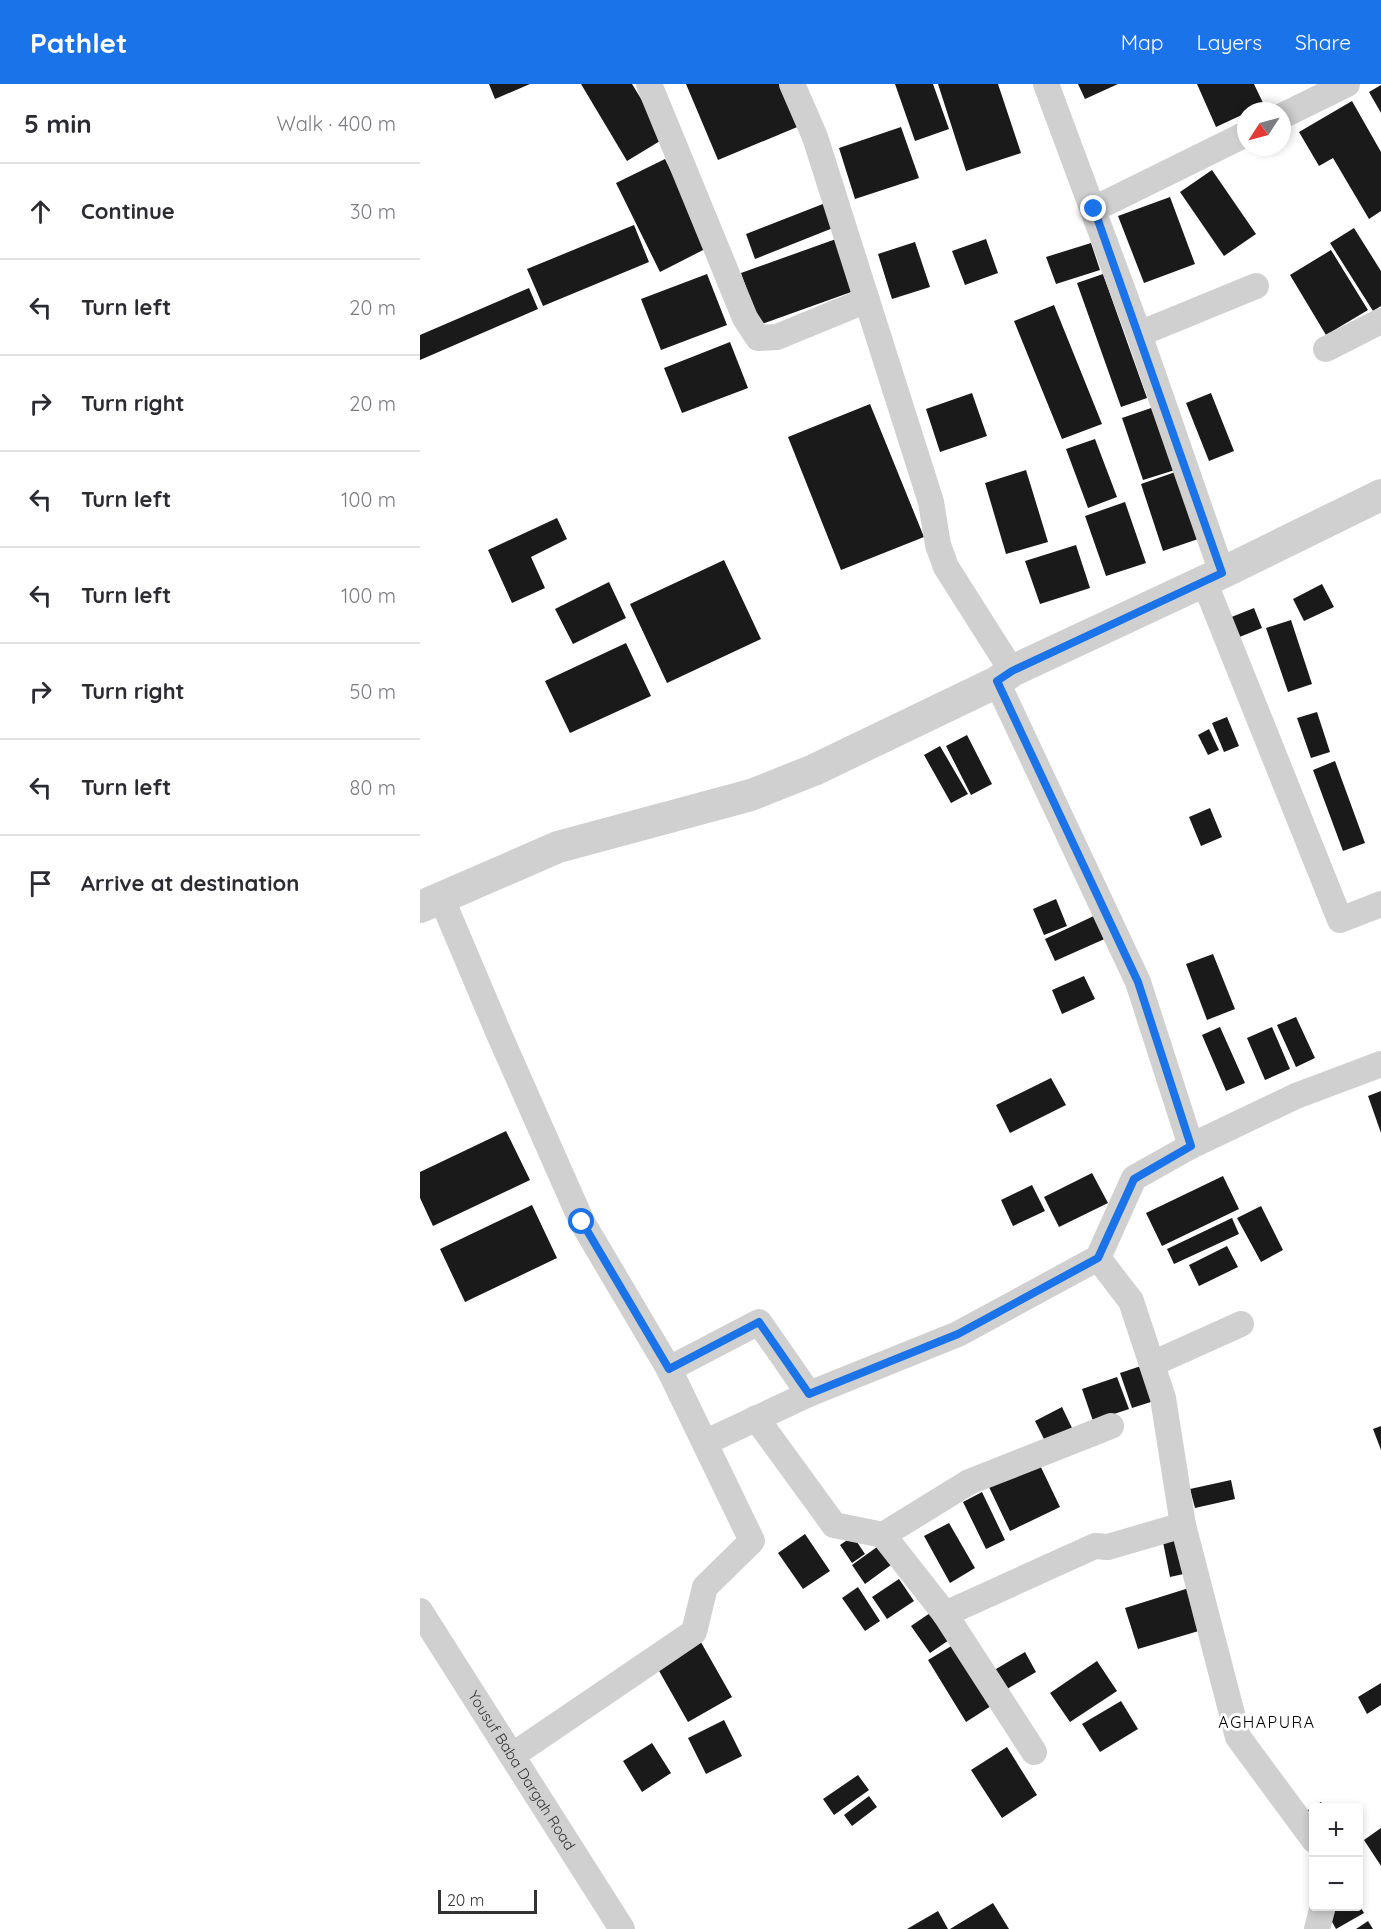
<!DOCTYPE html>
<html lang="en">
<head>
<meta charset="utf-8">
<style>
	:root { --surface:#fff; --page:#f2f2f3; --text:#2b2b33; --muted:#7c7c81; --line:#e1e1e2; --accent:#1a73e8 }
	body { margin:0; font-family:Quicksand,sans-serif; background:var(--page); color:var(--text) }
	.controls { position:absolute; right:18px; bottom:18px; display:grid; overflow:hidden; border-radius:6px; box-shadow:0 3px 9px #0003 }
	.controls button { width:54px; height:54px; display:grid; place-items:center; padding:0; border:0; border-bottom:2px solid var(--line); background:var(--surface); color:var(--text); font:30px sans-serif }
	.compass { position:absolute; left:817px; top:18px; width:54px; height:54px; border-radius:50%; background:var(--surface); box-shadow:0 3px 9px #0003; rotate:234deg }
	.scale { position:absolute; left:18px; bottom:15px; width:99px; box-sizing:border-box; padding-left:6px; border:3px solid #333; border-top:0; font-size:16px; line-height:21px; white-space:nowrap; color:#333; -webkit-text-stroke:4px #fff; paint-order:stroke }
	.stop { position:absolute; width:18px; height:18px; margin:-14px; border:4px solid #1a73e8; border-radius:50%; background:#fff }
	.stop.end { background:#1a73e8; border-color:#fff; box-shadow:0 2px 6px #0008 }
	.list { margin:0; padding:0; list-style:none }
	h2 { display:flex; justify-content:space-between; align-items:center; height:78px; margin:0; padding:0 24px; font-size:26px }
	h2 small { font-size:20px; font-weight:400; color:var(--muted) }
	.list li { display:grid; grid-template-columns:39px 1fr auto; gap:18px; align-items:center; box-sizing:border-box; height:96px; padding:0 24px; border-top:2px solid var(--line) }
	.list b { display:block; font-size:22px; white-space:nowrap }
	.list em { font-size:20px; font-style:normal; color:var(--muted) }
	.icon { flex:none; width:33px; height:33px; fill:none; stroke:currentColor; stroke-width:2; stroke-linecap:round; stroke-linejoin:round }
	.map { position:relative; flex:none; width:961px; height:1845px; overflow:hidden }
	header { display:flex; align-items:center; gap:36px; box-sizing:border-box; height:84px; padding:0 30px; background:var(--accent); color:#fff }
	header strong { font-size:28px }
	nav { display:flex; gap:33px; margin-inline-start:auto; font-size:21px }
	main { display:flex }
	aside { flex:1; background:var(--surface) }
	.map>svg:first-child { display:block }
	.building { fill:#1a1a1a }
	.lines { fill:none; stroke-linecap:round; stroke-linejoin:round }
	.minor { stroke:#d0d0d0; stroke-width:26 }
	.tertiary { stroke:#d0d0d0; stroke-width:32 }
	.route { stroke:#1a73e8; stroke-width:8 }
	.labels { text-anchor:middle; stroke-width:6; stroke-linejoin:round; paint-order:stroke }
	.street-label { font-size:15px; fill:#333; stroke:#fff }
	.neighbourhood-label { font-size:16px; letter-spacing:1.5px; fill:#000; stroke:#fff }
</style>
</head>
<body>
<header>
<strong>Pathlet</strong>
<nav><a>Map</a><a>Layers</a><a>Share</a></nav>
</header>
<main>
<aside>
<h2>5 min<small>Walk · 400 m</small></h2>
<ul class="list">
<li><svg class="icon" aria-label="ahead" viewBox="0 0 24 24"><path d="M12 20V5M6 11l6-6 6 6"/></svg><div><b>Continue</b></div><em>30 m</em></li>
<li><svg class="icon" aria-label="left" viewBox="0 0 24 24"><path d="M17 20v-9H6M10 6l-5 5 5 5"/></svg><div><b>Turn left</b></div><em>20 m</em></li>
<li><svg class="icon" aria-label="right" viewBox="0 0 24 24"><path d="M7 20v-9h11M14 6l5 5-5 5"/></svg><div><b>Turn right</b></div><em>20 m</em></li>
<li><svg class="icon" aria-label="left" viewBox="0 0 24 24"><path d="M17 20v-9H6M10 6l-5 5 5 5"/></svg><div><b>Turn left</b></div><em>100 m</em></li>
<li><svg class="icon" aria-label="left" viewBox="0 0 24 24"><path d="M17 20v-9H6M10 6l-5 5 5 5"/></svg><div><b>Turn left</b></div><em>100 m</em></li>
<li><svg class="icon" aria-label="right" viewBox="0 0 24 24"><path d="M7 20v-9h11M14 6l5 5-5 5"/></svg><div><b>Turn right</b></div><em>50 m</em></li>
<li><svg class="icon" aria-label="left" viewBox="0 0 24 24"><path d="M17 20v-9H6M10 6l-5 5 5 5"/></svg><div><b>Turn left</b></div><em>80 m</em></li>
<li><svg class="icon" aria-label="arrive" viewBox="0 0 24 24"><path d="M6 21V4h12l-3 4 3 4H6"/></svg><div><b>Arrive at destination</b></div></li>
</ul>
</aside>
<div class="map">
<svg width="961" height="1845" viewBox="0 0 961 1845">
	<rect width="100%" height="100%" fill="#fff"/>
	<!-- building -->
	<path class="building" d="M69,0H110L75,15Z
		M161,0H212L245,54L207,77Z
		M266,0H365L382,41L298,76Z
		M475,0H513L529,45L495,57Z
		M518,0H578L601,69L546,87Z
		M658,0H698L665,15Z
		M777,0H834L844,21L826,27V29L796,43Z
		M961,1V29L949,8Z
		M932,17L961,68V127L949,135L913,74L899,82L879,48Z
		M481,43L499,94L435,115L419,64Z
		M245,75L289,163L240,188L196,99Z
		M792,86L836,150L804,172L760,108Z
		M750,113L775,180L724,199L698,132Z
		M408,118L418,142L335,175L326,150Z
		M214,141L229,178L123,222L107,185Z
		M934,144L961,187V222L953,227L910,159Z
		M416,155L434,207L339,241L321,189Z
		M566,155L578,189L545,201L532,167Z
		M495,158L510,203L472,215L458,170Z
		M671,159L680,186L636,200L626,173Z
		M911,166L948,226L906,251L870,191Z
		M287,190L307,241L241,266L221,215Z
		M683,190L727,314L701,323L657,199Z
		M109,204L118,225L0,276V251Z
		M634,221L682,340L642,355L594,237Z
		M310,258L328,304L262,329L244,284Z
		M552,309L567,352L520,368L506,325Z
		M791,309L814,367L789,377L766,319Z
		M450,320L504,453L421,486L368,353Z
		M734,323L755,386L723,396L702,334Z
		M675,355L697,413L668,424L646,365Z
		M606,386L628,458L586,470L565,399Z
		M761,386L784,453L743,467L721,400Z
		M705,418L726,479L686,492L665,432Z
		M137,434L147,455L111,473L125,504L92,519L68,466Z
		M656,461L670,504L620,520L605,477Z
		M304,476L341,555L247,599L210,520Z
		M189,498L206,534L153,560L135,525Z
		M902,500L914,523L884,537L873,515Z
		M834,524L842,544L817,554L809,534Z
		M871,536L892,600L868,608L846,544Z
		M206,559L231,612L150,649L125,597Z
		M897,628L910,668L891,674L877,634Z
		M807,633L819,662L804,668L792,639Z
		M789,645L799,666L788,671L778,651Z
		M547,651L572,700L551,711L526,662Z
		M520,662L548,710L531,719L504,671Z
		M915,677L945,759L923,767L893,686Z
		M790,724L802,753L781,762L769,733Z
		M636,815L647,842L624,851L613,825Z
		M678,830L689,853L635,877L625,855Z
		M793,870L815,925L787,936L766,880Z
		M664,892L675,915L642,930L632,906Z
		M876,933L895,974L876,983L857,941Z
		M800,943L825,999L806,1007L782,951Z
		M852,943L870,985L845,996L827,954Z
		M631,994L646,1021L590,1049L576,1021Z
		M961,1007V1049L948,1012Z
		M86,1047L110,1096L13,1142L0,1114V1088Z
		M672,1089L688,1119L639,1143L624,1113Z
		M803,1092L819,1125L742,1162L726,1129Z
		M612,1101L625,1127L593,1142L581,1116Z
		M112,1121L137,1174L45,1218L20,1165Z
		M841,1122L863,1166L841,1178L817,1134Z
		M812,1134L819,1150L754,1180L747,1165Z
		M807,1162L818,1183L779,1202L769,1181Z
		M721,1282L734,1317L712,1324L700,1289Z
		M697,1293L709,1325L673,1337L662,1305Z
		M642,1323L652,1344L625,1357L615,1337Z
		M961,1342V1366L953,1345Z
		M618,1377L640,1423L590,1447L568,1401Z
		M811,1396L815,1415L775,1424L770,1405Z
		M562,1408L585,1456L566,1465L543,1418Z
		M529,1439L555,1484L530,1499L504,1452Z
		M385,1450L410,1487L383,1505L358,1469Z
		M761,1450L768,1489L750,1493L742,1453Z
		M433,1452L445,1470L432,1479L420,1461Z
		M457,1463L471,1481L445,1500L432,1481Z
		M479,1495L494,1517L467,1535L452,1513Z
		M438,1503L460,1537L445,1547L422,1514Z
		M769,1504L782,1546L718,1565L705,1524Z
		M513,1527L532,1554L510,1569L491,1542Z
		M278,1553L312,1613L268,1638L234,1578Z
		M533,1561L571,1622L546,1638L508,1576Z
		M605,1568L616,1588L582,1608L571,1588Z
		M677,1577L697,1607L650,1638L630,1609Z
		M961,1599V1621L947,1630L938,1613Z
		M701,1617L718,1645L680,1668L662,1640Z
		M304,1636L322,1672L286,1690L268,1654Z
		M232,1659L251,1689L222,1708L203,1677Z
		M587,1663L617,1711L582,1734L551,1686Z
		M438,1691L449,1706L414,1731L403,1715Z
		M449,1712L457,1723L432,1742L424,1731Z
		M901,1718L905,1724H894V1751L880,1731Z
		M961,1744V1782L944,1756Z
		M573,1819L589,1845H530Z
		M938,1819L944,1829L916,1845L905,1825L910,1822H938Z
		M518,1827L528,1845H487Z
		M948,1837L953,1845H936Z"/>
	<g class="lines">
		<!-- minor -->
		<g class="minor">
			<path d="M229,0L325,234L338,254L357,253L447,216"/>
			<path d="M372,0L395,53L511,418L518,461L526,483L592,587"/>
			<path d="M626,0L719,250L802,489"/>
			<path d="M862,32L927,0"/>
			<path d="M674,125L826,50"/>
			<path d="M719,250L836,202"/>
			<path d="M906,265L961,237"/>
			<path d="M784,497L920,836L961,820"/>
			<path d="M577,598L718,898L771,1062L714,1094L678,1174L711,1217L743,1314L763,1441L818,1653L894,1756"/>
			<path d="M21,813L79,950L162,1138L249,1285L339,1238L389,1310L538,1250L678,1174"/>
			<path d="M771,1062L876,1012L961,980"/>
			<path d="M732,1280L821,1240"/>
			<path d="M336,1334L414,1441L463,1451L549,1398L691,1342"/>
			<path d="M286,1358L389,1310"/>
			<path d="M463,1451L525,1530L614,1668"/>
			<path id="s1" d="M0,1527L202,1845"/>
			<path d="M525,1530L675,1462L688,1463L763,1441"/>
			<path d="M93,1671L274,1548L285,1503L332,1457L249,1285"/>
			<path d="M897,1845L903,1822"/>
		</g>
		<!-- tertiary -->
		<path class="tertiary" d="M0,823L138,763L331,711L394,686L577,598L592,587L806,487L961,411"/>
	</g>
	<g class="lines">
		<!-- route -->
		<path class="route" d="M162,1138L249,1285L339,1238L389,1310L538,1250L678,1174L714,1095L771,1062L718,898L577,597L592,587L802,489L674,125"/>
	</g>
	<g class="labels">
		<!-- street labels -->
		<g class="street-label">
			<text dy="5" stroke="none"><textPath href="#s1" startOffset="189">Yousuf Baba Dargah Road</textPath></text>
		</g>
		<!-- neighbourhood labels -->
		<g class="neighbourhood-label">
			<text x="847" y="1644">AGHAPURA</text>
		</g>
	</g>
</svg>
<div class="controls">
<button>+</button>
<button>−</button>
</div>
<svg class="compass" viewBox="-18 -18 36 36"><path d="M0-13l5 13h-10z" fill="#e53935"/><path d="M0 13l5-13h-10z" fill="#7c7c81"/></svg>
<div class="scale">20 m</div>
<div class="stop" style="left:162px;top:1138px"></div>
<div class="stop end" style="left:674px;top:125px"></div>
</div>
</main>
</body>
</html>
